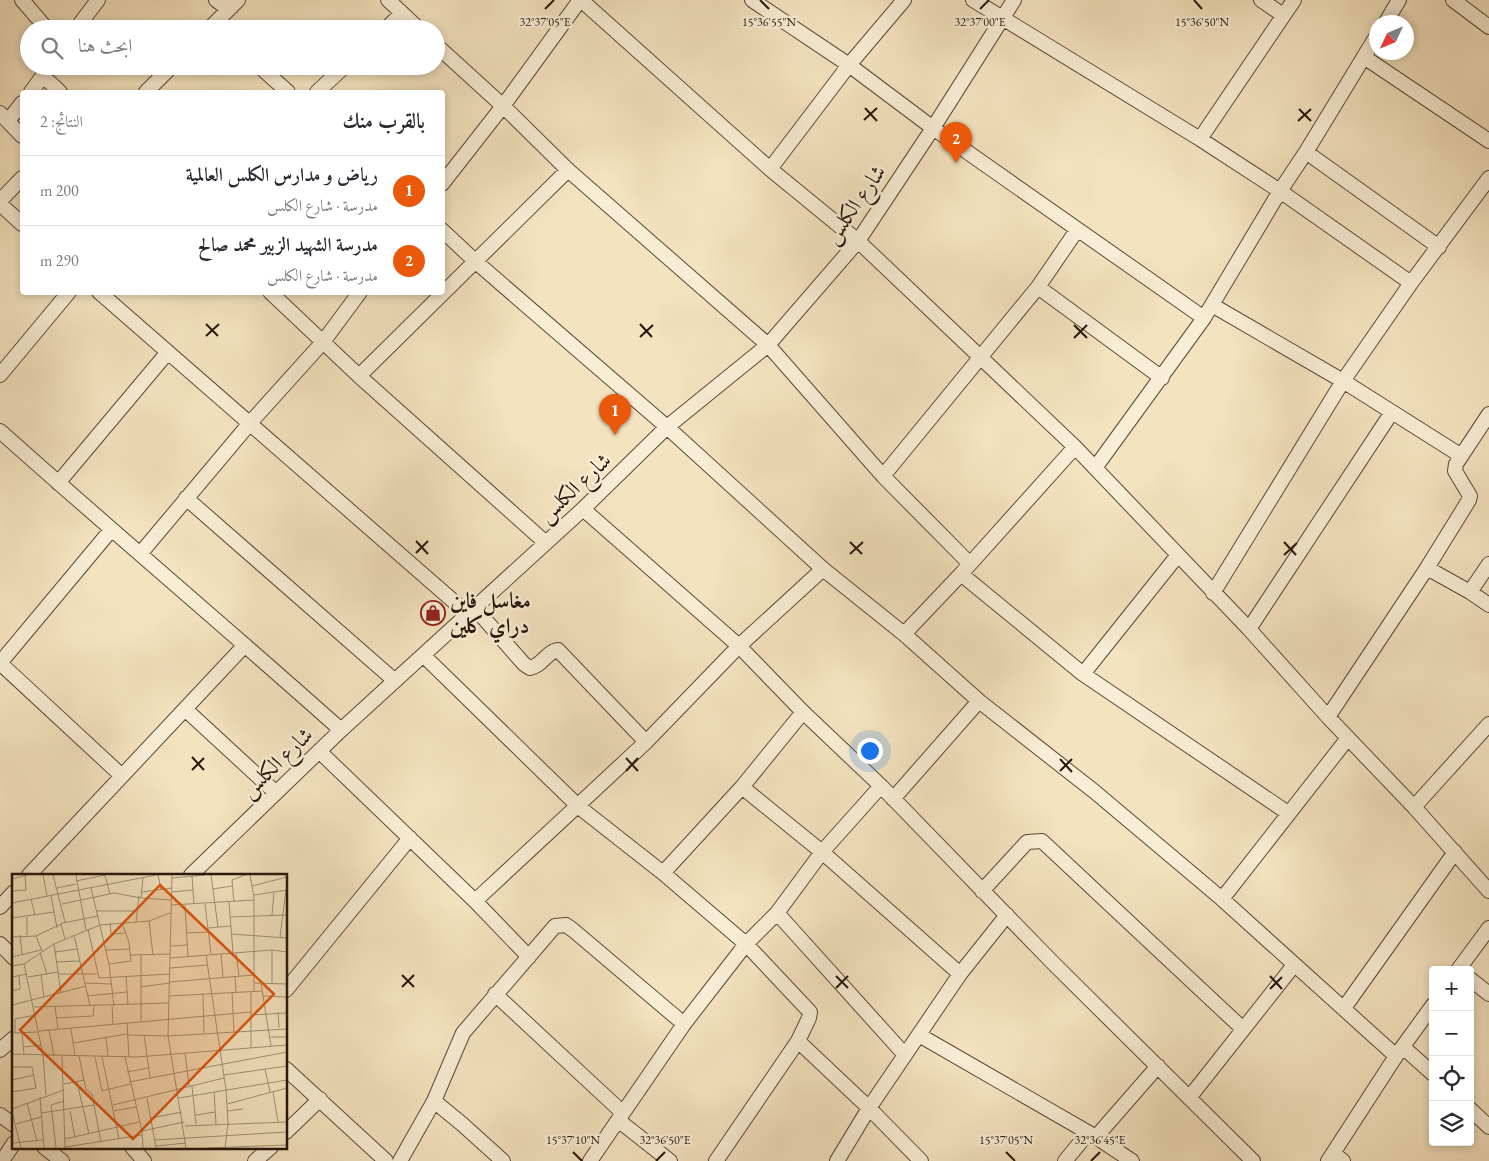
<!DOCTYPE html>
<html lang="ar">
<head>
<meta charset="utf-8">
<style>
	:root { --surface:#fff; --page:#f7f7f7; --text:#2b2b33; --muted:#7c7c81; --line:#e1e1e2; --accent:#ea580c }
	body { margin:0; font-family:"EB Garamond",Amiri,serif; background:var(--page); color:var(--text); direction:rtl }
	.controls { position:absolute; right:15px; bottom:15px; display:grid; overflow:hidden; border-radius:5px; box-shadow:0 2px 8px #0003 }
	.controls button { width:45px; height:45px; display:grid; place-items:center; padding:0; border:0; border-bottom:1px solid var(--line); background:var(--surface); color:var(--text); font:25px sans-serif }
	.compass { position:absolute; left:1369px; top:15px; width:45px; height:45px; border-radius:50%; background:var(--surface); box-shadow:0 2px 8px #0003; rotate:226deg }
	.you { position:absolute; left:869px; top:750px; width:18px; height:18px; margin:-12px; border:4px solid #fff; border-radius:50%; background:#1a73e8; box-shadow:0 0 0 8px #1a73e833 }
	.badge { display:grid; place-items:center; width:32px; height:32px; border-radius:50%; background:var(--accent); color:#fff; font-size:16px; font-weight:700 }
	.pin { position:absolute; translate:-50% -41px; filter:drop-shadow(0 1px 2px #0008) }
	.pin::after { content:''; position:absolute; top:26px; width:18px; height:15px; background:inherit; clip-path:polygon(0 0,100% 0,50% 100%) }
	.list { margin:0; padding:0; list-style:none }
	h2 { display:flex; justify-content:space-between; align-items:center; height:65px; margin:0; padding:0 20px; font-size:21px }
	h2 small { font-size:16px; font-weight:400; color:var(--muted) }
	.list li { display:grid; grid-template-columns:32px 1fr auto; gap:15px; align-items:center; box-sizing:border-box; height:70px; padding:0 20px; border-top:1px solid var(--line) }
	.list b { display:block; font-size:19px; white-space:nowrap }
	.list p { margin:0; font-size:16px; white-space:nowrap; color:var(--muted) }
	.list em { font-size:16px; font-style:normal; color:var(--muted) }
	.icon { flex:none; width:28px; height:28px; fill:none; stroke:currentColor; stroke-width:2; stroke-linecap:round; stroke-linejoin:round }
	.map { position:relative; flex:none; width:1489px; height:1161px; overflow:hidden; direction:ltr }
	.search { position:absolute; background:var(--surface); box-shadow:0 2px 8px #0003; left:20px; top:20px; width:425px; height:55px; display:flex; align-items:center; gap:12px; box-sizing:border-box; padding:0 18px; border-radius:28px; color:var(--muted); font-size:19px }
	.panel { position:absolute; background:var(--surface); box-shadow:0 2px 8px #0003; left:20px; top:90px; width:425px; height:205px; border-radius:5px; direction:rtl }
	.map>svg:first-child { display:block }
	.lines { fill:none; stroke-linecap:round; stroke-linejoin:round }
	.minor-casing { stroke:#5a4838; stroke-width:16 }
	.minor { stroke:#f8edd5; stroke-width:14 }
	.ticks { fill:none; stroke:#27150b; stroke-width:2 }
	.labels { text-anchor:middle; stroke-width:5; stroke-linejoin:round; paint-order:stroke }
	.street-label { font-size:22px; fill:#27150b; stroke:#f8edd5 }
	.poi-label { font-size:22px; font-weight:bold; fill:#27150b; stroke:#f8edd5; text-anchor:start }
	.inset-road { fill:none; stroke:#a29177; stroke-width:1 }
	.view { fill:#de560c; fill-opacity:0.15; stroke:#de560c; stroke-width:2.5 }
	.inset-edge { fill:none; stroke:#27150b; stroke-width:2.5 }
	.ticks-label { font-size:12px; text-anchor:middle; fill:#27150b; stroke:#f8edd5; stroke-width:5; stroke-linejoin:round; paint-order:stroke }
</style>
</head>
<body>
<div class="map">
<svg width="1489" height="1161" viewBox="0 0 1489 1161">
	<rect width="100%" height="100%" fill="#f4e3bf"/>
	<filter id="stains"><feTurbulence type="fractalNoise" baseFrequency=".004" numOctaves="4"/><feColorMatrix values="0 0 0 0 .2 0 0 0 0 .09 0 0 0 0 .02 0 0 0 .5 -.17"/></filter>
	<radialGradient id="worn" r=".72"><stop offset=".6" stop-color="#630" stop-opacity="0"/><stop offset="1" stop-color="#630" stop-opacity=".3"/></radialGradient>
	<g class="lines">
		<defs>
			<path id="minor" d="M22,0L47,29
				M216,0L228,9
				M388,0L419,29
				M581,0L770,169L858,241L1075,447L1249,629L1328,717L1414,807L1489,891
				M752,0L849,65L933,128L1204,318
				M973,0L1200,139L1280,191L1411,283
				M1261,0L1283,15
				M1453,0L1489,27
				M1386,22L1399,0
				M76,29L98,0
				M209,29L238,0
				M386,29L402,13
				M436,45L503,106L568,170L768,345L883,476L970,564
				M1364,57L1489,141
				M259,66L288,92
				M43,76L60,92
				M31,92L50,66
				M146,92L172,66
				M317,92L345,66
				M0,113L22,136
				M8,121L22,103
				M1200,139L1294,0
				M1306,152L1439,247
				M770,169L849,65L904,0
				M442,184L503,106L580,0
				M0,201L22,178
				M0,204L22,224
				M442,230L476,262L667,427L823,569L904,634L979,701L1095,792L1222,899L1396,1056
				M1038,287L1162,378
				M99,292L467,613
				M270,292L359,376L546,543
				M1212,305L1343,381L1392,412L1249,629
				M0,375L69,292
				M359,376L568,170
				M1392,412L1460,455
				M0,431C113,532 228,629 341,730
				M1095,468L1204,318L1280,191L1306,152L1376,37
				M883,476L1038,287L1077,230
				M58,483L168,352
				M186,498L394,680
				M583,509L739,646L803,712L881,786L1054,964L1253,1161
				M140,554L250,423L323,342L360,292
				M1427,568L1470,592L1489,605
				M961,574L1083,674L1288,813
				M1470,592L1489,564
				M1213,593L1343,381L1411,283L1489,178
				M474,607L524,664L530,668C542,666 546,652 558,650L646,742
				M904,634L961,574L1075,447
				M423,655L579,807L663,873L746,944L810,1012L809,1018L798,1041L716,1161
				M0,663L111,530
				M0,663L122,776
				M1083,674L1178,555
				M185,709L275,792
				M1328,717L1427,568L1469,500L1470,496L1455,471L1456,464L1489,414
				M319,751L475,901L529,957
				M742,787L822,852L960,974
				M893,799L979,701
				M1414,807L1489,724
				M663,873L742,787L803,712
				M29,875L245,645
				M191,875L341,730L583,509L667,427L768,345L858,241L933,128L1014,0
				M982,891L1027,842L1042,841L1243,1029
				M1222,899L1348,738
				M475,901L646,742L739,646L823,569
				M0,907L14,892
				M777,913L905,1055
				M0,944L14,958
				M1458,970L1489,928
				M1470,979L1489,994
				M286,990L410,838
				M495,994L623,1113
				M1344,1008L1455,852
				M919,1035L1096,1137L1132,1161
				M798,1041L869,1108L921,1161
				M1403,1047L1433,1074
				M0,1050L14,1038
				M286,1069L386,1161
				M1189,1098L1294,965
				M434,1101L462,1124L503,1161
				M1470,1109L1489,1127
				M0,1115L14,1125
				M618,1120L670,1161
				M286,1132L320,1099
				M1096,1137L1158,1066
				M44,1147L62,1161
				M132,1147L144,1161
				M1333,1153L1343,1161
				M2,1161L14,1143
				M255,1161L271,1147
				M400,1161L434,1101L463,1033L555,926L566,925L573,930L684,1024
				M590,1161L684,1024L725,971L746,944L777,913L822,852L881,786
				M837,1161L869,1108L960,974L1007,915
				M1065,1161L1088,1133
				M1328,1161L1396,1056L1433,1005"/>
		</defs>
		<!-- minor casing -->
		<use href="#minor" class="minor-casing"/>
		<!-- minor -->
		<use href="#minor" class="minor"/>
	</g>
	<!-- ticks -->
	<path class="ticks" d="M760,0L769,9M1194,0L1202,9M545,9L554,0M980,9L989,0M865,108L877,121M1299,109L1311,121M864,120L877,108M1298,121L1311,109M206,324L218,336M640,324L652,337M1074,325L1087,338M206,336L219,324M640,337L653,325M1074,338L1087,325M416,541L428,554M850,542L862,554M1284,542L1296,555M416,553L428,541M850,554L863,542M1284,555L1297,543M192,757L204,770M626,758L638,771M1060,759L1072,772M192,770L204,758M626,771L638,758M1060,771L1072,759M402,975L414,987M836,976L848,988M1270,976L1282,989M402,987L414,975M836,988L848,976M1270,989L1282,977M573,1152L582,1161M1006,1152L1015,1161M656,1161L665,1152M1091,1161L1100,1152"/>
	<!-- icons -->
	<defs>
		<symbol id="shop-ring" viewBox="-11 -11 22 22"><circle r="9.5" fill="#f8edd5" stroke="#8f2418" stroke-width="1.5"/><path d="M-5-2.5h2.3a2.7 3.5 0 0 1 5.4 0H5L5.5 6h-11ZM-1.5-2.5h3a1.5 2.3 0 0 0-3 0Z" fill="#8f2418"/></symbol>
	</defs>
	<g fill-rule="evenodd">
		<use href="#shop-ring" x="419" y="599" width="28" height="28"/>
	</g>
	<g class="labels">
		<!-- street labels -->
		<g class="street-label">
			<text transform="translate(854 204) rotate(-55)" y="8">شارع الكلس</text>
			<text transform="translate(574 487) rotate(-43)" y="8">شارع الكلس</text>
			<text transform="translate(276 762) rotate(-44)" y="8">شارع الكلس</text>
		</g>
		<!-- poi labels -->
		<g class="poi-label">
			<text x="450" y="608">مغاسل فاين<tspan x="450" dy="25">دراي كلين</tspan></text>
		</g>
	</g>
	<!-- overview -->
	<g transform="translate(12 874)">
		<rect width="275" height="275" fill="#f4e3bf"/>
		<path class="inset-road" d="M31,1L35,22M41,1L53,48M64,1L74,56M93,1L98,20M146,1L149,16M160,1L156,162L174,274M199,1L206,53M238,1L242,24V117M180,2L182,30M131,3L129,24L159,26M160,4L193,1M0,5L15,1M64,7L93,1M240,12L275,3M45,14L64,10M79,14L97,90L102,132M201,15L220,12M0,17L14,16L13,1M130,18L160,14M159,18L181,16M242,21L275,16M39,22L45,54M19,25L23,41M217,28L221,79M222,28L220,6L233,1M0,29L144,1M50,30L102,19L129,24M193,30L199,80M159,31L242,26M173,31L176,83M85,37H124M260,41L262,18M15,43V61M218,43L275,41M0,44L42,38M137,47L141,81M124,48L127,22M98,49L99,60L113,59M49,50L53,65M196,54L218,52M76,55L87,104L158,100M174,59L197,58M219,60L275,64M8,61L10,80M62,61L78,132M24,62L30,77M0,63L24,62L51,49L86,42M268,63L274,16M42,70L49,119M159,72L175,71M94,76L118,75M43,78L65,75M28,79L35,100M224,79L227,102M209,80L211,103M118,81L158,80M194,81L214,216L216,249L213,274M0,83L29,76M158,84L260,76L275,78M45,88L68,87M12,90L31,181L34,221M97,90L119,87L117,68L110,49M0,92L12,90L42,70L88,51L137,47L158,39M158,94L196,91M47,100H85M29,101L32,123M114,102L116,131M223,102L224,118M0,103L15,100M16,103L46,98M158,108L242,101M73,109L99,110M242,109L275,110M249,109L259,172M260,109V76M128,113L158,109M0,117L8,115L7,102M220,118L222,158M191,120L192,159M76,122L115,118M157,122L250,117M251,122L275,123M0,131L74,112M100,132L101,150M22,133L157,129M43,133L46,155M266,138L267,154M239,141L275,139M44,144L81,142L82,132M129,147V81M115,148L117,183M59,155L63,182M37,156L42,182M27,157L239,138M0,159L27,158M3,159V145L24,141M10,159L12,180M115,161L156,162L275,155M132,161L138,203M94,162L96,183M259,163H275M61,169L115,160M12,173L30,171M239,174V118M173,179L177,212M0,180L125,183L275,171M50,182L53,274M67,182L74,216L80,220L89,268M83,183L90,217L118,210M90,183L107,265M113,183L130,257L131,274M0,193H20L24,214L0,218M253,195L258,218M115,198L136,194M212,201L275,192M0,206L22,201M65,208L77,260M117,208L275,178M52,210L72,206M180,212L184,250M202,218L204,250M261,218L266,248M28,223L32,274M135,224L144,274M167,224L275,206M15,229L25,267M215,230L275,214M101,231L212,204M0,235L52,216M58,237L63,263M102,237L124,233M215,237L231,235M0,238L9,274M29,239L82,231M184,241L203,238M139,244L170,238M4,250L29,243M173,252L275,248M130,257L172,248M53,265L127,248M143,266L275,258M0,269L31,266M144,272L174,269M53,273L130,261M44,274L39,231L52,227M196,274L275,271"/>
		<path class="view" d="M148,11L262,120L121,265L8,156Z"/>
		<rect width="275" height="275" class="inset-edge"/>
	</g>
	<g class="ticks-label">
		<text x="545" y="26">32°37'05"E</text>
		<text x="980" y="26">32°37'00"E</text>
		<text x="769" y="26">15°36'55"N</text>
		<text x="1202" y="26">15°36'50"N</text>
		<text x="573" y="1144">15°37'10"N</text>
		<text x="1006" y="1144">15°37'05"N</text>
		<text x="665" y="1144">32°36'50"E</text>
		<text x="1100" y="1144">32°36'45"E</text>
	</g>
	<rect width="100%" height="100%" filter="url(#stains)"/>
	<rect width="100%" height="100%" fill="url(#worn)"/>
</svg>
<div class="controls">
<button>+</button>
<button>−</button>
<button><svg class="icon" aria-label="locate" viewBox="0 0 24 24"><circle cx="12" cy="12" r="6"/><path d="M12 2v4M12 18v4M2 12h4M18 12h4"/></svg></button>
<button><svg class="icon" aria-label="layers" viewBox="0 0 24 24"><path d="M12 4l9 5-9 5-9-5zM3 14l9 5 9-5"/></svg></button>
</div>
<svg class="compass" viewBox="-18 -18 36 36"><path d="M0-13l5 13h-10z" fill="#e53935"/><path d="M0 13l5-13h-10z" fill="#7c7c81"/></svg>
<div class="you"></div>
<div class="pin badge" style="left:615px;top:435px">1</div>
<div class="pin badge" style="left:956px;top:163px">2</div>
<div class="search"><svg class="icon" aria-label="search" viewBox="0 0 24 24"><circle cx="10" cy="10" r="6"/><path d="M15 15l6 6"/></svg>ابحث هنا</div>
<section class="panel">
<h2>بالقرب منك<small>النتائج: 2</small></h2>
<ul class="list">
<li><span class="badge">1</span><div><b>رياض و مدارس الكلس العالمية</b><p>مدرسة · شارع الكلس</p></div><em>200 m</em></li>
<li><span class="badge">2</span><div><b>مدرسة الشهيد الزبير محمد صالح</b><p>مدرسة · شارع الكلس</p></div><em>290 m</em></li>
</ul>
</section>
</div>
</body>
</html>
